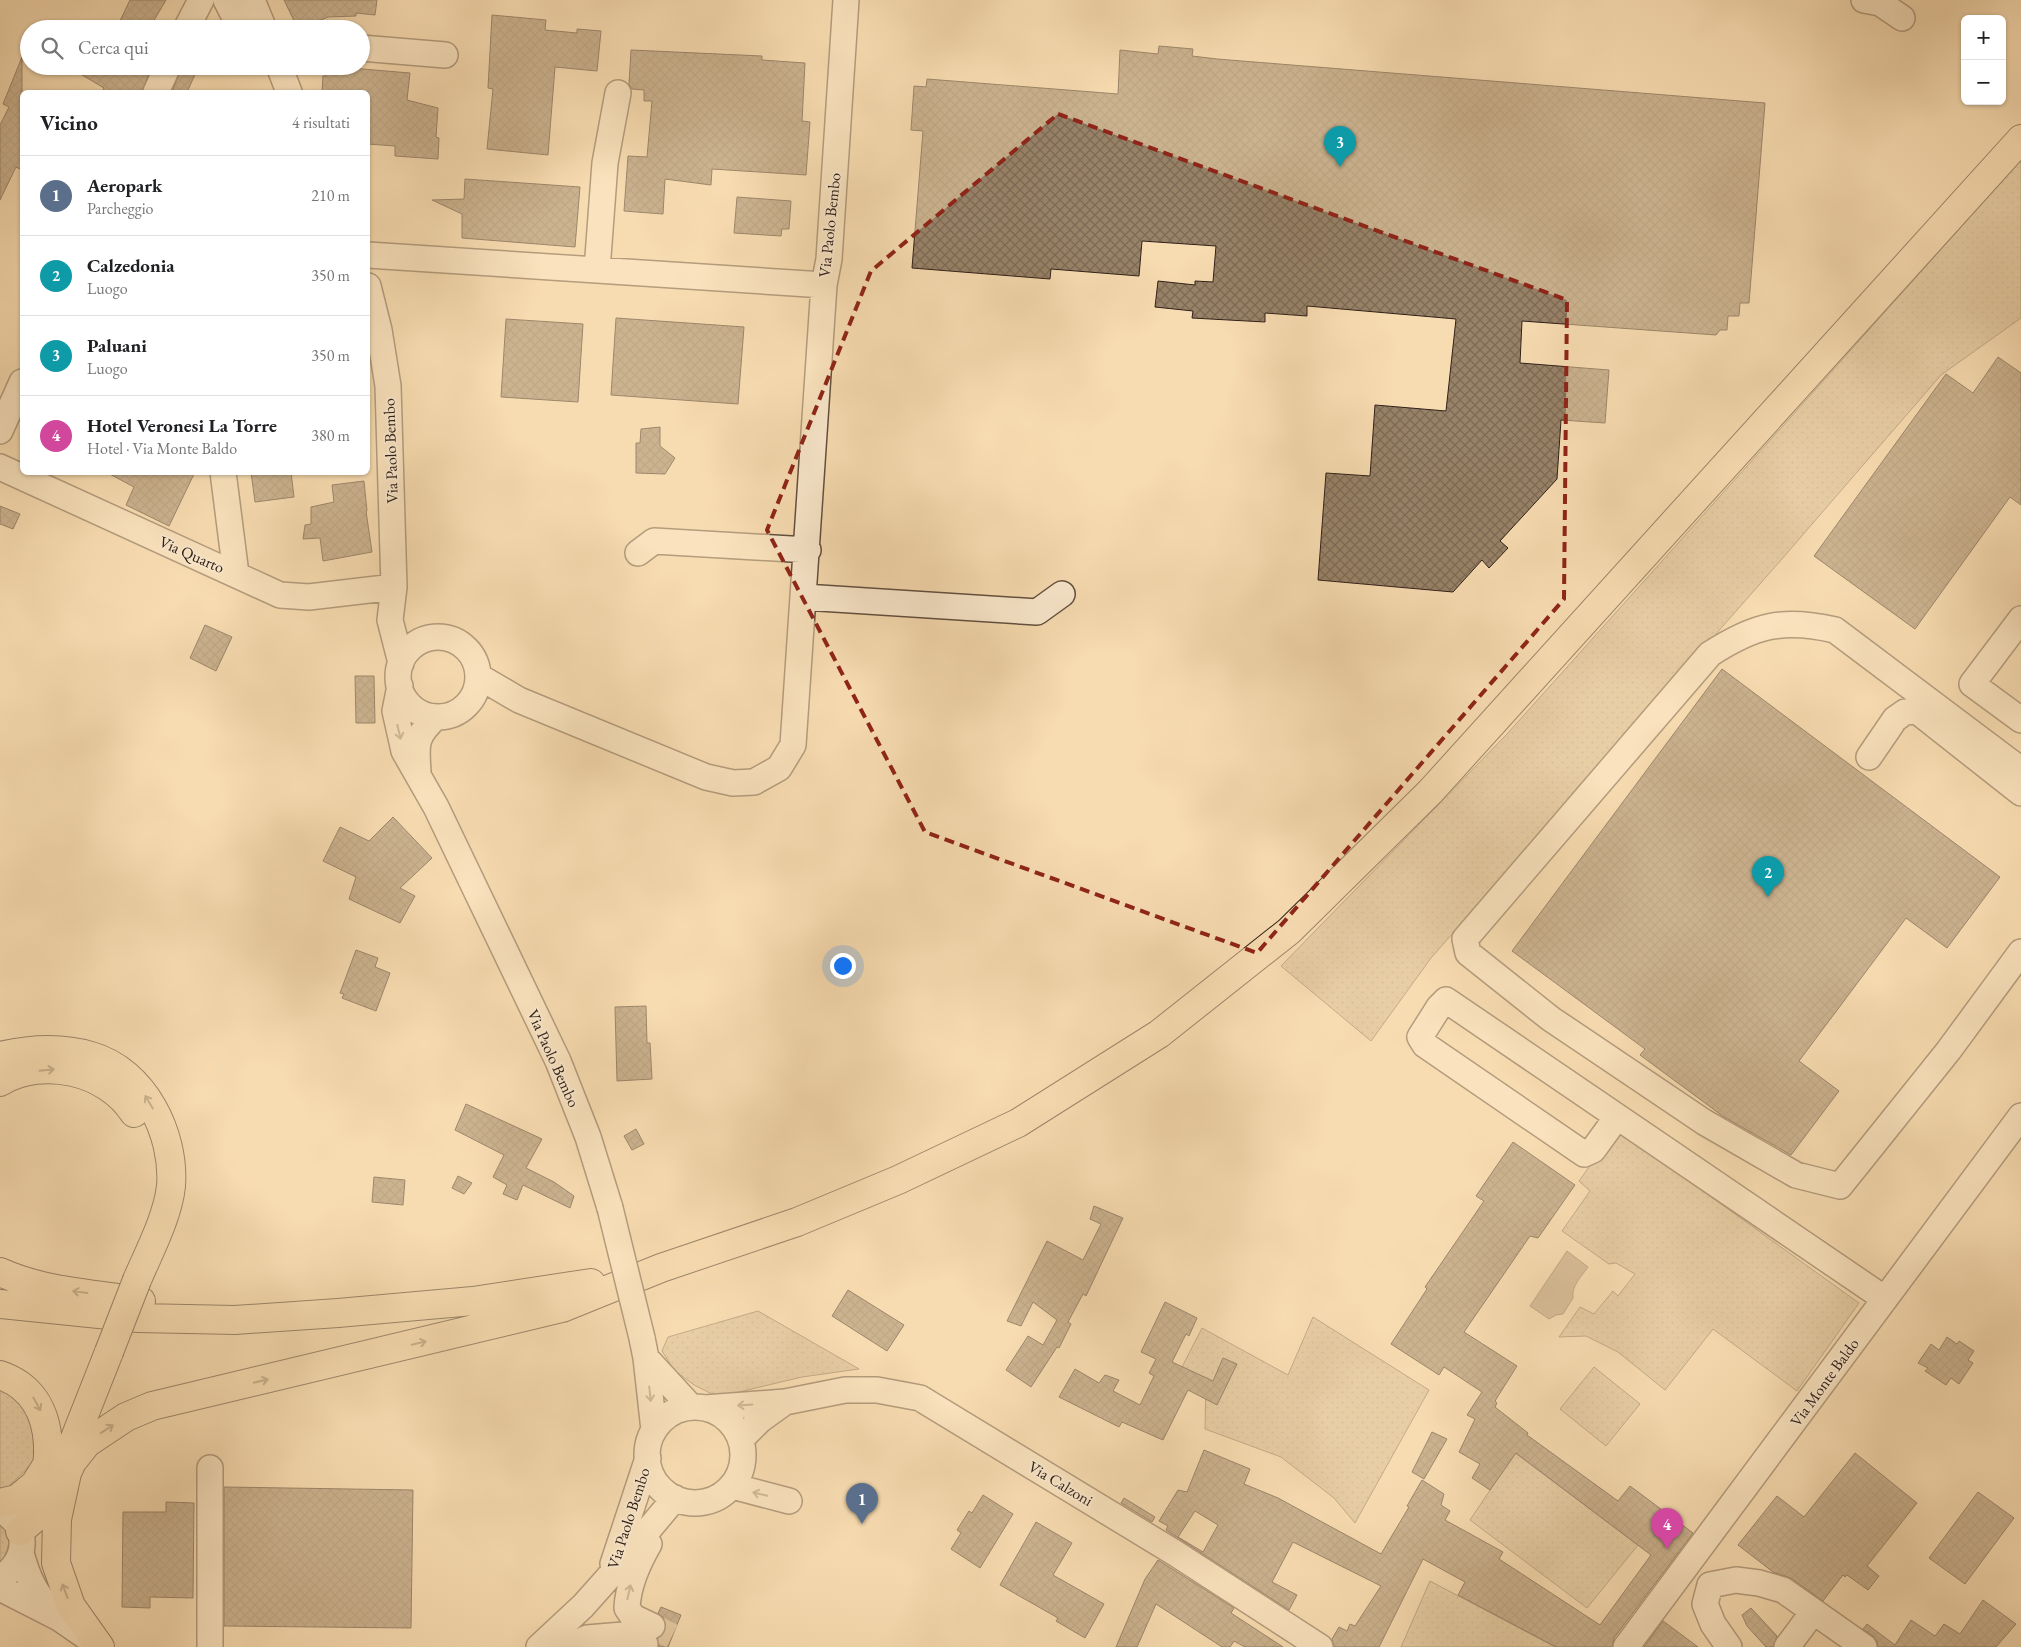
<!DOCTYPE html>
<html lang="it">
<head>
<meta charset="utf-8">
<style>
	:root { --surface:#fff; --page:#f6f6f6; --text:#202124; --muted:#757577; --line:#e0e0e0; --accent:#8f2418 }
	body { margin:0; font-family:"EB Garamond",serif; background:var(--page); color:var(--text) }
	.controls { position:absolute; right:15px; top:15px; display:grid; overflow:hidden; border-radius:8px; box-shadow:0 1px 4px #0004 }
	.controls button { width:45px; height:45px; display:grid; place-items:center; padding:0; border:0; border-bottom:1px solid var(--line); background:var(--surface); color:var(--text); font:25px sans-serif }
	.you { position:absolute; left:842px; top:965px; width:18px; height:18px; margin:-12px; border:4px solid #fff; border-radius:50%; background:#1a73e8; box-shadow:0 0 0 8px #1a73e833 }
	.badge { display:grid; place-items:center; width:32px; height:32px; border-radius:50%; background:var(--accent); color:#fff; font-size:16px; font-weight:700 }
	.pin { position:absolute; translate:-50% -41px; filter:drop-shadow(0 1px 2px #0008) }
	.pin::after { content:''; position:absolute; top:26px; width:18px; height:15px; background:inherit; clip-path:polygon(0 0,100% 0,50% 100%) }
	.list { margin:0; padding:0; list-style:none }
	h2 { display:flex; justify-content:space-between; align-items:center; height:65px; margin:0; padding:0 20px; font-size:21px }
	h2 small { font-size:16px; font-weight:400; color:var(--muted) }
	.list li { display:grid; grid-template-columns:32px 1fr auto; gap:15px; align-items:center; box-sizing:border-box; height:80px; padding:0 20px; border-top:1px solid var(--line) }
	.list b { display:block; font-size:19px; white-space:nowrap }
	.list p { margin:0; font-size:16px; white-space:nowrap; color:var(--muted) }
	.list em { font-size:16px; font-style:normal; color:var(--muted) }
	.icon { flex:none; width:28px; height:28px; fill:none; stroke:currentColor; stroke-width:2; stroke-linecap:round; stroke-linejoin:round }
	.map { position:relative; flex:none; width:2021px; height:1647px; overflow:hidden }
	.search { position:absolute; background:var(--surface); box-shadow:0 1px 4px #0004; left:20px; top:20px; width:350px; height:55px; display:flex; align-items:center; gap:12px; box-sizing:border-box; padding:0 18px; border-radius:28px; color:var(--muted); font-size:19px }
	.panel { position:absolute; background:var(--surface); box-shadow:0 1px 4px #0004; left:20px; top:90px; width:350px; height:385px; border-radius:8px }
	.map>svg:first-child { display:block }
	.grass { fill:url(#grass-dots); stroke:#836e58 }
	.water { fill:#b49c7d; stroke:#7f6a55 }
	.building { fill:url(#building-cross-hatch); stroke:#302019; fill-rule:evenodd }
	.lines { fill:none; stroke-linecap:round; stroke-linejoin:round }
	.minor-tunnel { stroke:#d0b693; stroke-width:25; stroke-dasharray:25 12; stroke-linecap:butt }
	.minor-casing { stroke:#624f3f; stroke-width:28 }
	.highway-casing { stroke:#302019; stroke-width:30 }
	.minor { stroke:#fae8cc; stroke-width:25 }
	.highway { stroke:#f8dcb1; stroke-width:28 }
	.minor-bridge-casing { stroke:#624f3f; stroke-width:28; stroke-linecap:butt }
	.highway-bridge-casing { stroke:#302019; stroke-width:30; stroke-linecap:butt }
	.minor-bridge { stroke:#fae8cc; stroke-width:25 }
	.highway-bridge { stroke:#f8dcb1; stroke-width:28 }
	.oneway { stroke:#9f8e7b }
	.oneway2 { stroke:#947e65 }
	.marked { fill:none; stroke:#8f2418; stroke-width:4; stroke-dasharray:10 6; stroke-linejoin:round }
	.labels { text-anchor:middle; stroke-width:4; stroke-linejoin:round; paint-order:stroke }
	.street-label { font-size:16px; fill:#302019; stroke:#fae8cc }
</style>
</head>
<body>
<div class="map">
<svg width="2021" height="1647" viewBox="0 0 2021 1647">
	<defs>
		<pattern id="grass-dots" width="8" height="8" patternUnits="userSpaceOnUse" patternTransform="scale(1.25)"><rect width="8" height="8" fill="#d6bc97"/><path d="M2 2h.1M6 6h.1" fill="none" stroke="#b8a182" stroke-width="1.8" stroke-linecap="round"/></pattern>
		<pattern id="building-cross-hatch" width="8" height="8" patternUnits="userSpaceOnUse" patternTransform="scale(1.25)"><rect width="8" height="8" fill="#988268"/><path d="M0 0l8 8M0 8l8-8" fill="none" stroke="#7c6a55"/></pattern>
	</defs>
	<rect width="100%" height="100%" fill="#f8dcb1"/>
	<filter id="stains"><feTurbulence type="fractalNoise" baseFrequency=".004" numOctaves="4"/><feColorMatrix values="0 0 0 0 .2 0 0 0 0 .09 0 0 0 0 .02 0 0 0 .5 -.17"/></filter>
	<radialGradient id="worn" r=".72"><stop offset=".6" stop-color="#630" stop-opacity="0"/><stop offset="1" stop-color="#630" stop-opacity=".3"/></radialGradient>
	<!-- grass -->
	<path class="grass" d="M2021,160V318L1941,375L1781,560L1431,958L1371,1041L1281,966L1508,733Z
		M1622,1133L1859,1303L1797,1391L1713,1329L1665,1390L1618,1352L1586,1336L1559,1337L1580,1307L1594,1314L1613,1291L1618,1296L1635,1274L1616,1263L1609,1264L1562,1231L1590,1191L1579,1181L1609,1139Z
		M758,1311L859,1369L802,1377L718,1397L694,1385L674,1370L662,1351L668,1337Z
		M1313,1317L1429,1390L1355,1523L1334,1498L1281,1457L1205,1429L1206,1378L1182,1367L1202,1328L1288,1375Z
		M1594,1367L1640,1404L1606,1446L1560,1409Z
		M0,1380L30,1400L42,1454L4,1491L0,1492Z
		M1515,1453L1638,1545L1587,1608L1470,1520Z
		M0,1518L16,1542L0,1572Z
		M1430,1581L1555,1647H1401Z"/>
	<!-- water -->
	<path class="water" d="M1567,1251L1588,1267C1582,1276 1571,1286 1573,1298L1563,1314L1556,1315L1549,1319L1530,1306Z"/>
	<!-- building -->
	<path class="building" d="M130,0H166L149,29H130L119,23Z
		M284,0H377L375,15L356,13V16L328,17L301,29H298Z
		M492,15L546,20L545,30L577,33V29L601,31L597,71L555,67L548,155L487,149L493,89L488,88Z
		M1159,46L1193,49L1192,56L1217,59L1765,103L1749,303H1740L1739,316H1728L1727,330H1720L1716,335L1522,321L1520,363L1609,370L1605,423L1561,420L1557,479L1500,541L1508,548L1489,568L1482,560L1453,592L1318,580L1326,473L1370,476L1375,405L1446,411L1456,319L1307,306V316L1265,313V322L1192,318L1193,311L1155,307L1158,281L1195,285V281L1213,282L1216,246L1142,241L1139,276L1051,269L1050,279L912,268L923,131L911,130L914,86L926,87L927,79L1118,94L1120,50L1158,54Z
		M631,50L762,56V60L805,63L802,121L810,122L806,175L712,169L711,185L665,179L663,214L624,211L628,156L647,157L652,101H644V90L632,89L629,84Z
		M22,57V170L16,167L0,200V125L9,107L3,104Z
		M67,66H134L149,73L142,92H102L104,88Z
		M182,66H199L187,92H172Z
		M327,66L410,73L407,100L438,108L436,137L439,138L438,159L395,156V146L368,144V92H322L323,76H326Z
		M465,179L580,187L575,247L462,238V214L432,200L464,199Z
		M737,197L791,201L789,229H782L781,236L734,233Z
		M616,318L744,327L738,404L611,395Z
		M506,319L583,324L578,402L501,397Z
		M1998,357L2021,373V505L2010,497L1915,629L1814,556L1946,374L1973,393Z
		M660,427V446L675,458L665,474L636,473V443H640L641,429Z
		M106,472H195L169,526L126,505L134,487Z
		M251,472H291L294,497L255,502Z
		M364,481L367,511H366L372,552L323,561L320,538L303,539L305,525L311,524V507L334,502L332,485Z
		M0,506L20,514L13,529L0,524Z
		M205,625L232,637L216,671L190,658Z
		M1722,669L2000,877L1947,948L1906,918L1799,1061L1839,1091L1791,1155L1724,1117L1640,1055L1645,1049L1512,951Z
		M355,676H374L375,723H356Z
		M393,817L432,858L400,888L415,896L400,923L349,899L356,877L323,861L340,827L369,841Z
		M356,950L378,958L375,967L390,973L376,1011L342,998L344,994L340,993Z
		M646,1006L647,1043H650L652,1079L617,1081L615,1007Z
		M466,1104L542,1139L526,1168L554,1182L574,1196L570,1208L523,1185L517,1200L503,1194L507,1185L493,1177L504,1155L455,1130Z
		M636,1129L644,1144L632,1150L624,1136Z
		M1513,1142L1575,1185L1538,1238L1530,1236L1464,1332L1517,1366L1495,1401L1497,1403L1495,1407L1528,1433L1527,1435L1618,1501L1630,1486L1693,1533L1614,1638L1612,1647H1556L1458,1595L1465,1582L1423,1559L1379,1647H1334L1332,1639L1339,1627L1347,1631L1350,1624L1355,1626L1381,1586L1293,1542L1272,1582L1297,1595L1289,1610L1166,1530L1168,1526L1159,1521L1178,1490L1187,1492L1204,1450L1250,1469L1244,1484L1278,1498L1381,1554L1409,1507L1407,1506L1422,1480L1444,1494L1441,1505L1450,1511L1445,1520L1503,1552L1499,1559L1600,1625L1651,1555L1516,1453L1490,1490L1472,1478L1480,1464L1459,1452L1475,1419L1467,1415L1482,1392L1444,1367L1439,1375L1391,1344L1427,1289L1425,1287L1484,1201L1476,1196ZM1195,1511L1218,1525L1203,1552L1178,1537Z
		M458,1176L472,1183L464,1194L452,1188Z
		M374,1177L405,1180L403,1205L372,1202Z
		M1094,1206L1123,1218L1086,1296L1083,1294L1068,1322L1071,1324L1059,1348L1057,1347L1031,1387L1006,1370L1028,1336L1043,1345L1057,1320L1033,1302L1021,1326L1007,1321L1047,1241L1083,1260L1101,1224L1090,1219Z
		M848,1290L904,1325L887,1351L832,1316Z
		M1165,1302L1197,1318L1189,1336L1186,1334L1172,1362L1213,1381L1223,1358L1237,1364L1217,1405L1188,1390L1163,1440L1122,1422L1119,1427L1059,1397L1075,1369L1099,1383L1105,1375L1119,1380L1113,1391L1140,1405L1154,1376L1149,1373L1156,1359L1141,1352Z
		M1947,1337L1957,1344L1959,1341L1974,1351L1968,1360L1973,1363L1959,1384L1951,1378L1946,1385L1925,1371L1928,1368L1918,1363L1931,1344L1939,1350Z
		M1432,1432L1447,1439L1424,1479L1412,1472Z
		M1855,1453L1917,1503L1867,1566L1879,1576L1868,1590L1847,1575L1845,1577L1843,1575L1823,1601L1791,1578L1773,1572L1738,1545L1777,1496L1804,1517Z
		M224,1487L413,1490L411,1628L224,1626Z
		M1978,1492L2014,1518L1965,1584L1929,1558Z
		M983,1495L1013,1514L980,1568L951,1549L961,1533L957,1530L969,1511L972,1513Z
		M1124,1498L1155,1517L1152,1522L1121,1503Z
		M166,1502L194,1503L193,1598L150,1597V1608L122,1607L123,1512H166Z
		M1036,1522L1072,1543L1053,1575L1104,1604L1085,1638L1056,1621L1058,1618L1000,1585Z
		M1158,1560L1234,1608L1231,1613L1283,1647H1245L1234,1641L1230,1647H1222L1156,1604L1137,1647H1116L1145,1579Z
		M1983,1600L2016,1624L1996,1647H1878L1877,1641L1873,1636L1863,1629L1867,1624L1895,1645L1911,1620L1935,1636L1944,1624L1960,1634Z
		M661,1607L681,1615L668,1647H659L658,1639L665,1633L666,1625L664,1618L658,1613Z
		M1751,1608L1777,1636L1773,1647H1766L1747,1626L1742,1615Z
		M1663,1621L1698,1647H1644Z"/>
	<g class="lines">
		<!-- minor-tunnel -->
		<path class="minor-tunnel" d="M652,1626L672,1636"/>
		<defs>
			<path id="minor" d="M226,0L241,29
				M252,0L264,29
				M1864,0L1880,3L1902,18
				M186,29L201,0
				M361,48L445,55
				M279,66L289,92
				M156,92L168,66
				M368,255L824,285L829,259L846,0
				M597,270L605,163L618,93
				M368,286L379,330L388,386L394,587L390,620L401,663
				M0,431L22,382
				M0,467L280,595L309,597L394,587
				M223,472L236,574
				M638,553L654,541L808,550
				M804,597L1037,612L1062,594
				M2021,619L1972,684L2021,720
				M398 677a40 40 0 1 1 80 0a40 40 0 1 1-80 0Z
				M478,676L519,700L706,777L733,783L754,782L779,768L793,745L824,285
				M400,686L395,711L404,751L436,807L558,1061L588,1137L610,1208
				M1869,757L1895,719L1905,712L1917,711L2021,793
				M2021,770L1835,630C1782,618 1755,625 1710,654L1465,939L1468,953L1551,1019L1704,1122L1796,1175L1840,1186L1949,1050L2021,952
				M418,771C416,744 415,736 436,717
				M1617,1117L1593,1150L1584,1154L1425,1045L1420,1037L1439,1007L1446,1000L1885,1299
				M642,1338L646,1358L654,1430
				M646,1358L691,1407
				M647 1455a48 48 0 1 1 96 0a48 48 0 1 1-96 0Z
				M705,1408L785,1402L845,1390H877L920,1398L1175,1553L1320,1647
				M741,1439L760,1420L785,1402
				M210,1468V1647
				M732,1486L789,1501
				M0,1510C31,1525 28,1562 0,1578
				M649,1544C638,1563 628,1585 627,1608L633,1617L652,1626
				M21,1553C28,1578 34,1592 52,1611
				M613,1564L648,1458
				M1710,1585L1736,1580L1759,1583L1783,1590L1864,1647
				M1710,1585L1705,1604L1713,1624L1729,1647
				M0,1588L59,1618L95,1643
				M539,1647L583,1606L608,1578L675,1498
				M568,1647L587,1638L623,1635L645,1644
				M1626,1647L2021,1116
				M1787,1647L1813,1612"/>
			<path id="highway" d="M0,1056C30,1049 61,1047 91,1056C144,1071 175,1134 171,1186C168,1216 149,1252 137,1280
				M0,1082C43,1056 107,1071 134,1113
				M0,1272C44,1292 94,1294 141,1301
				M0,1304L138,1318L235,1320L338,1313L473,1301L591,1283
				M0,1375C32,1386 46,1411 48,1444C48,1453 49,1462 45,1471
				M0,1503L17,1499L35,1484L55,1452
				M20,1531L43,1511L56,1486L109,1352
				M100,1647L71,1606L56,1563L57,1519L67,1473L72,1462L87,1443L126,1417L152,1406L562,1308L661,1268L797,1222L898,1180L1018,1123L1159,1034L1289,931L1430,792L2021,139"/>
		</defs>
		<!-- minor casing -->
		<use href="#minor" class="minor-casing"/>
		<!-- highway casing -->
		<use href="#highway" class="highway-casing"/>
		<!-- minor -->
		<use href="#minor" class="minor"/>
		<!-- highway -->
		<use href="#highway" class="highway"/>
		<defs>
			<path id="minor-bridge" d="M610,1208L642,1338"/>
			<path id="highway-bridge" d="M109,1352L137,1280"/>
		</defs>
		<!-- minor-bridge casing -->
		<use href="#minor-bridge" class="minor-bridge-casing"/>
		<!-- highway-bridge casing -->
		<use href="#highway-bridge" class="highway-bridge-casing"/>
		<!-- minor-bridge -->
		<use href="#minor-bridge" class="minor-bridge"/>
		<!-- highway-bridge -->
		<use href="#highway-bridge" class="highway-bridge"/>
	</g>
	<!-- one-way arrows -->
	<defs><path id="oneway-shaft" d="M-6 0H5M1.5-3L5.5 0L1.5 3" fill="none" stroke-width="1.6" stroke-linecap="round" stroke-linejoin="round" transform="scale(1.25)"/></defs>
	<g class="oneway">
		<use href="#oneway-shaft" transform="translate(399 732) rotate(77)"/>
		<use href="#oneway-shaft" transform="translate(650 1394) rotate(84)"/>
		<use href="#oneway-shaft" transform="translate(745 1405) rotate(176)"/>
		<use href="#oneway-shaft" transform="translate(760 1494) rotate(-166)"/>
		<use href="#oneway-shaft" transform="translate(629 1592) rotate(-77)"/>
	</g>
	<g class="oneway2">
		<use href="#oneway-shaft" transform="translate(47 1070) rotate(-6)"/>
		<use href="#oneway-shaft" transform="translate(149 1102) rotate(-121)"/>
		<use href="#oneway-shaft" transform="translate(80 1292) rotate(-172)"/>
		<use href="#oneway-shaft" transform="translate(419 1343) rotate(-13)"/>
		<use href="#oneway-shaft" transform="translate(261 1381) rotate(-13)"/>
		<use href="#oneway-shaft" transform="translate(37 1404) rotate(61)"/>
		<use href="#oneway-shaft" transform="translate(107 1429) rotate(-33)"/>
		<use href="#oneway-shaft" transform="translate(65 1591) rotate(-110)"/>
	</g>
	<!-- marked area -->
	<path d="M0 0H2021V1647H0ZM1058,114L1567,300L1564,599L1257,953L925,832L767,530L871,271Z" fill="#f8dcb1" fill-opacity=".55" fill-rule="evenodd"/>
	<path class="marked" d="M1058,114L1567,300L1564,599L1257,953L925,832L767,530L871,271Z"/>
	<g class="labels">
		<!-- street labels -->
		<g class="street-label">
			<text transform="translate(829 225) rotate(-84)" y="6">Via Paolo Bembo</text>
			<text transform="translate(390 451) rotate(-92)" y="6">Via Paolo Bembo</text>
			<text transform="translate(192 554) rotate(24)" y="6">Via Quarto</text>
			<text transform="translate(554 1058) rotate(66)" y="6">Via Paolo Bembo</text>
			<text transform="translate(1824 1382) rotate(-54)" y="6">Via Monte Baldo</text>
			<text transform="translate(1061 1483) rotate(31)" y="6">Via Calzoni</text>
			<text transform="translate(628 1518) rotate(-72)" y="6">Via Paolo Bembo</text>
		</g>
	</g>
	<rect width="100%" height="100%" filter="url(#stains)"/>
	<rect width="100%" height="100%" fill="url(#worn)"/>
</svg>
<div class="controls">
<button>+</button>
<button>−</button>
</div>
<div class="you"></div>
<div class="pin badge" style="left:862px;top:1524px;background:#5c6f8a">1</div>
<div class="pin badge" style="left:1768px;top:897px;background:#0f9aa8">2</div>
<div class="pin badge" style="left:1340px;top:167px;background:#0f9aa8">3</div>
<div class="pin badge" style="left:1667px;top:1549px;background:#d1479c">4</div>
<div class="search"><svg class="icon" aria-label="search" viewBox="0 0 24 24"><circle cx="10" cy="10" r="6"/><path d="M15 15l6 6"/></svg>Cerca qui</div>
<section class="panel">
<h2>Vicino<small>4 risultati</small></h2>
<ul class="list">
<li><span class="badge" style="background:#5c6f8a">1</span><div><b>Aeropark</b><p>Parcheggio</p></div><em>210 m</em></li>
<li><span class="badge" style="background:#0f9aa8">2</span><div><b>Calzedonia</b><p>Luogo</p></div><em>350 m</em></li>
<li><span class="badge" style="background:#0f9aa8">3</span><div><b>Paluani</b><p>Luogo</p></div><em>350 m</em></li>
<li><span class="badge" style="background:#d1479c">4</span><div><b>Hotel Veronesi La Torre</b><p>Hotel · Via Monte Baldo</p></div><em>380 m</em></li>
</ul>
</section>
</div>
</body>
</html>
